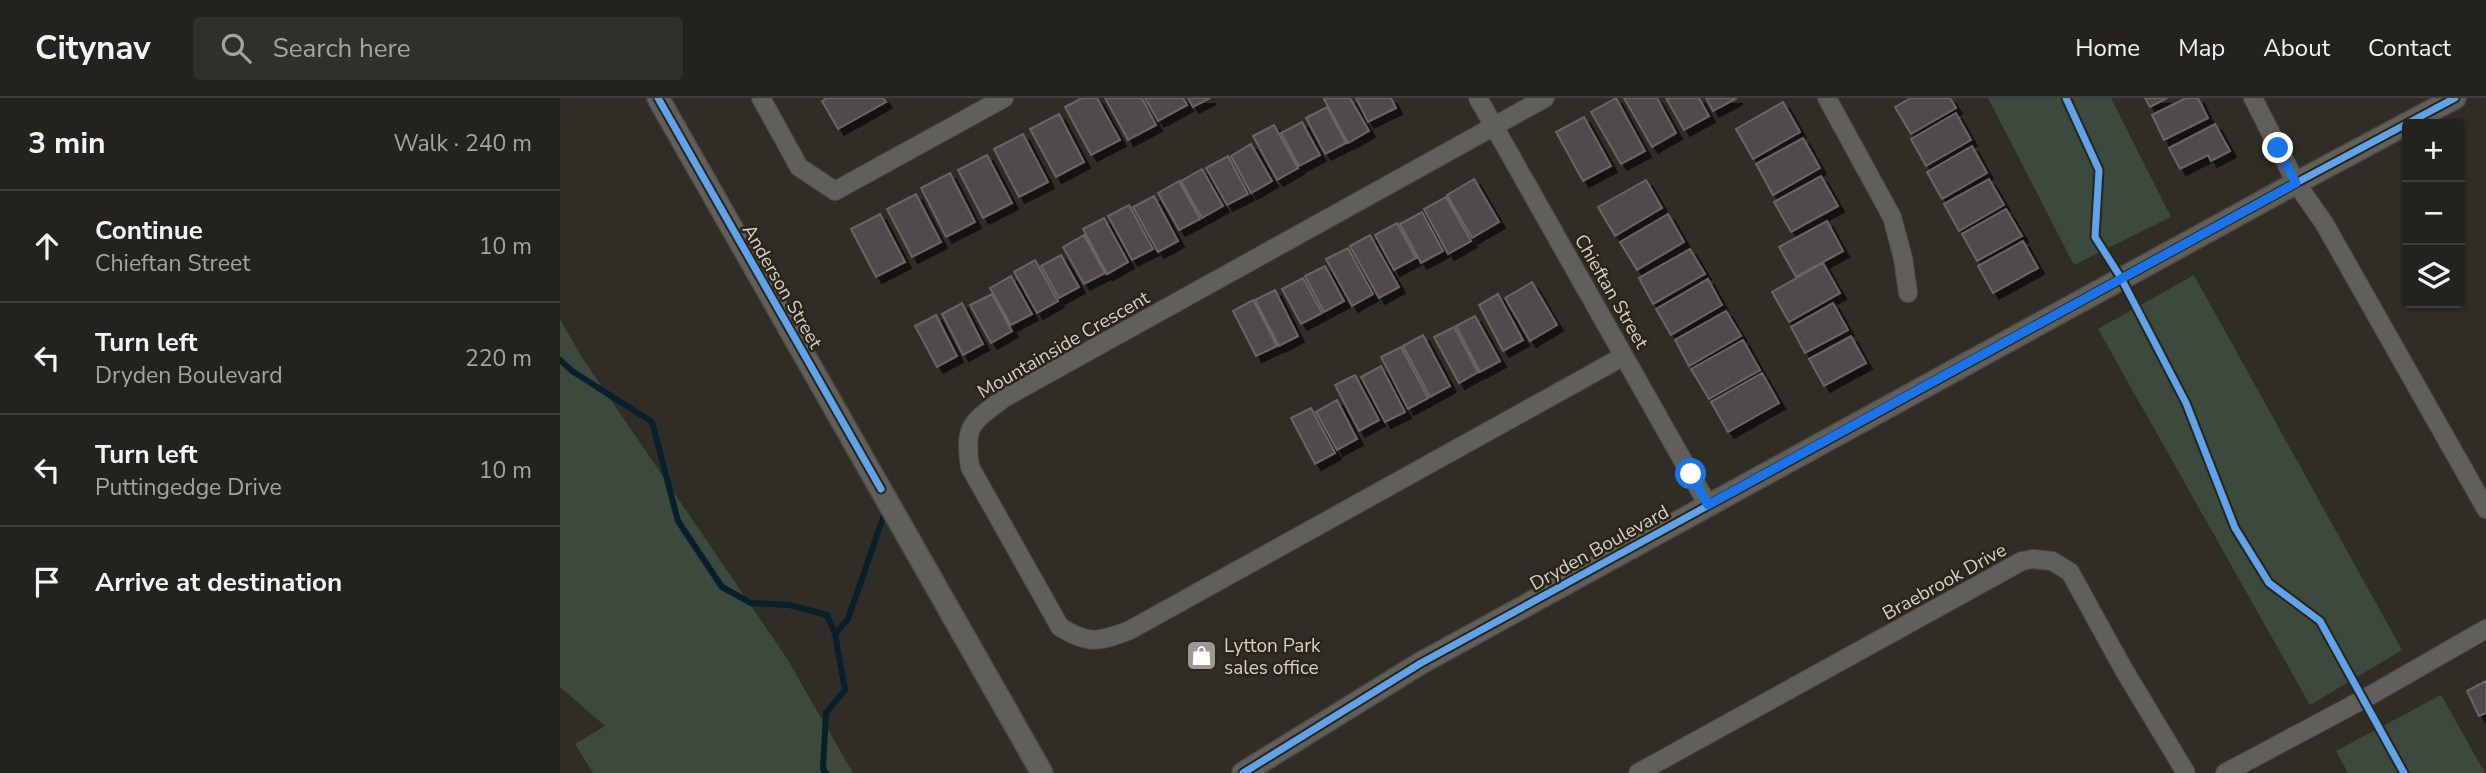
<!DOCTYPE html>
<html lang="en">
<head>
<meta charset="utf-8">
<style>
	:root { --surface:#24221c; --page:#302f29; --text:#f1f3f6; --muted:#a3a4a3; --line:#413f3b }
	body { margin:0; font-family:"Nunito Sans",sans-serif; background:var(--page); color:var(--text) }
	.controls { position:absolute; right:21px; top:21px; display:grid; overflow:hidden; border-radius:7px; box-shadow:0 2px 5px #0004 }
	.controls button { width:63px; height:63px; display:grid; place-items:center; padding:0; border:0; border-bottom:2px solid var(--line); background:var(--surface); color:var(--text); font:35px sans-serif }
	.stop { position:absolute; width:21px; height:21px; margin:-16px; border:5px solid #1a73e8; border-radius:50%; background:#fff }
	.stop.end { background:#1a73e8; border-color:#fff; box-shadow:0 2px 7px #0008 }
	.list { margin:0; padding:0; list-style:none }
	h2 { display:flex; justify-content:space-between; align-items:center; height:91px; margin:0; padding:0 28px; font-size:30px }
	h2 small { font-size:23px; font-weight:400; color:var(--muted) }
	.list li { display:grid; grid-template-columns:46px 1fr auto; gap:21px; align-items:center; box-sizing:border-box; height:112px; padding:0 28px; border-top:2px solid var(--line) }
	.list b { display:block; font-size:26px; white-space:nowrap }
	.list p { margin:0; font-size:23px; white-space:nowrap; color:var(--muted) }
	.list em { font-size:23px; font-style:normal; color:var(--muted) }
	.icon { flex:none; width:38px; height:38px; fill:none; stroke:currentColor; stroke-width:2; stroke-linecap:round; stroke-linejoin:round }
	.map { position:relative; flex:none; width:1926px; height:675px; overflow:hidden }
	header { display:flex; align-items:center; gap:42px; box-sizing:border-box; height:98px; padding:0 35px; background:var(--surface); border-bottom:2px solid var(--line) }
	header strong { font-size:33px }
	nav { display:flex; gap:38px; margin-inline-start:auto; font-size:24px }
	.search { width:490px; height:63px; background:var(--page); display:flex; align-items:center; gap:18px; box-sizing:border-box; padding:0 24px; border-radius:7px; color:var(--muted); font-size:26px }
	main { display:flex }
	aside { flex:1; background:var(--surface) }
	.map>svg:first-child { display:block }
	.green { fill:#3b4a3c }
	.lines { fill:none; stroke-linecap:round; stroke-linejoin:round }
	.stream { stroke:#08202b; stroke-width:6 }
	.building { fill:#504c4e; stroke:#696565; stroke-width:2; filter:url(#shadow) }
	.minor-casing { stroke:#4d4a44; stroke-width:20 }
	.tertiary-casing { stroke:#4d4a44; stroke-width:24 }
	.minor { stroke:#605f5c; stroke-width:18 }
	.tertiary { stroke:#605f5c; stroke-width:21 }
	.cycleway-casing { stroke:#2b2517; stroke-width:11 }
	.cycleway { stroke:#60a3ed; stroke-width:7 }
	.route { stroke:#1a73e8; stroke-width:9 }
	.labels { text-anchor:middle; stroke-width:5; stroke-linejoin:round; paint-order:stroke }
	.street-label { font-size:19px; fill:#d5d1c8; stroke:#2b2517 }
	.poi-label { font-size:19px; fill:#d5d1c8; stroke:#2b2517; text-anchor:start }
</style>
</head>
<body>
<header>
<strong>Citynav</strong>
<div class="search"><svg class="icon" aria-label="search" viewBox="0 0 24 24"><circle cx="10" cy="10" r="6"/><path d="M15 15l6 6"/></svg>Search here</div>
<nav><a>Home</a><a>Map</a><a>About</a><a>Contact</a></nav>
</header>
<main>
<aside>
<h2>3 min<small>Walk · 240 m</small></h2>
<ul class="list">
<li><svg class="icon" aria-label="ahead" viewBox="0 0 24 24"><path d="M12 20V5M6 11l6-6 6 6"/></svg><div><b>Continue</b><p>Chieftan Street</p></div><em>10 m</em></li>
<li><svg class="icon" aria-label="left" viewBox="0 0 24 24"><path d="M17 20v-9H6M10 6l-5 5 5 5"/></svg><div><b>Turn left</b><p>Dryden Boulevard</p></div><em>220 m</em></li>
<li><svg class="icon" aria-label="left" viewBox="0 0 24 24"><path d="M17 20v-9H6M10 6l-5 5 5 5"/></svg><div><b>Turn left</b><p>Puttingedge Drive</p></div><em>10 m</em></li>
<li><svg class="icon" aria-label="arrive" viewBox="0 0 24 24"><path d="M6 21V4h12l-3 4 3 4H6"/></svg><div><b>Arrive at destination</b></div></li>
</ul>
</aside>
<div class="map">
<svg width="1926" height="675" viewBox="0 0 1926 675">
	<defs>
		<filter id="shadow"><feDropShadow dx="6" dy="6" stdDeviation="0" flood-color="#0009"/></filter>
	</defs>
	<rect width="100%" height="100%" fill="#302d26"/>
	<!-- green -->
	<path class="green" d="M1428,0H1551L1611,119L1514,167Z
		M1634,177L1842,552L1750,607L1538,231Z
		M0,221L23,261L226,559L293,675H33L15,646L45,628L0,589Z
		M1881,597L1925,675H1788L1776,653Z"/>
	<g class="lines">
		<!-- stream -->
		<path class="stream" d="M0,262L12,273L92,324L118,423L162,489L191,505L229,507L267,517L275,536L285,592L266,615L263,671L266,675
			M275,536L288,521L325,414"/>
	</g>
	<!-- building -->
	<path class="building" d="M267,0H323L326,4L278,31L262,3Z
		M522,0H537L560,42L531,57L505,9Z
		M545,0H582L596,27L568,42Z
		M585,0H623L627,7L598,23Z
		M628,0H650L633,9Z
		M767,0H790L809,33L788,45L764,1Z
		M796,0H831L836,10L808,24Z
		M1056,0L1085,53L1061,66L1031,14Z
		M1064,0H1097L1116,35L1092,49Z
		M1106,0H1139L1149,18L1124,32Z
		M1146,0H1177L1153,13Z
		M1351,0H1390L1396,10L1351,36L1335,9Z
		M1585,0H1607L1590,9Z
		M1626,0H1638L1648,20L1604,42L1592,17Z
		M1223,4L1240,34L1193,61L1176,31Z
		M767,9L786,45L765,56L746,20Z
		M1396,15L1411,42L1366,68L1351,41Z
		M499,16L524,64L496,79L470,31Z
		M1024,19L1051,68L1023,83L996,34Z
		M742,24L760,57L739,68L721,35Z
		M1655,26L1670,53L1651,63L1648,57L1620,71L1609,50Z
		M714,27L738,70L717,82L693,38Z
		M463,36L488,84L459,99L434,51Z
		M1243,40L1260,70L1213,97L1196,66Z
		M691,46L712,83L691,95L671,58Z
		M1412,48L1427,75L1382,101L1367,74Z
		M427,57L452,105L423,120L398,72Z
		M668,58L688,96L667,107L646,70Z
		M642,71L663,108L642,120L621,83Z
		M390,75L415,124L386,139L361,90Z
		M1261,78L1278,108L1231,134L1214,104Z
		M914,81L939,124L912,140L887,97Z
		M1429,81L1444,107L1399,133L1384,106Z
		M1086,82L1102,110L1055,138L1038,109Z
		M619,83L640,121L619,132L598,95Z
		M356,96L381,144L352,159L327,111Z
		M594,98L618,143L598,154L573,109Z
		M886,99L911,143L888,156L864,111Z
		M569,107L593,151L572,162L548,118Z
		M1446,111L1462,138L1417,163L1402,136Z
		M862,114L883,153L861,165L840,126Z
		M320,116L345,164L316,179L291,131Z
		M1108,116L1124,144L1077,172L1060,144Z
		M544,120L568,164L547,176L523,131Z
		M1267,123L1283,153L1236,179L1219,149Z
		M837,125L856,160L834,172L815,137Z
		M524,137L545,175L524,186L503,149Z
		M810,137L839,189L819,200L790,148Z
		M1463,143L1478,170L1433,195L1418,168Z
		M788,150L813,196L792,208L766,161Z
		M1130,151L1145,176L1093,206L1079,180Z
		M501,157L519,189L499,200L481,168Z
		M475,162L498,203L477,215L454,174Z
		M1263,165L1280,195L1229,224L1212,194Z
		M765,168L784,203L764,214L745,178Z
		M451,178L472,216L451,227L430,190Z
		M743,180L762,215L741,226L722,191Z
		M1148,181L1162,207L1111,237L1096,211Z
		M972,184L997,227L970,243L945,200Z
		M715,192L738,238L719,248L695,202Z
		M432,196L452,233L431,245L410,207Z
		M938,196L963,242L943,253L919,207Z
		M693,202L717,248L696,258L673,213Z
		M402,205L423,246L403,257L382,216Z
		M1273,205L1288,232L1245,255L1231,229Z
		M1166,213L1181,238L1129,268L1115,242Z
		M376,217L397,258L377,269L355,228Z
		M915,218L940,263L920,274L896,228Z
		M894,229L918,274L899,285L874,239Z
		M863,237L890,288L870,299L843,248Z
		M1291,238L1306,265L1264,288L1249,261Z
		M1183,242L1200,272L1149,301L1131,271Z
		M841,249L868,300L848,311L821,259Z
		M821,268L845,314L825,324L801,279Z
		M1202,275L1219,305L1168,334L1151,304Z
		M795,277L819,322L799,333L775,287Z
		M777,302L797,341L777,352L756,314Z
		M751,310L775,355L755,366L731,320Z
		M1926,583V615L1919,618L1907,593Z"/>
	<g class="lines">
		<defs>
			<path id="minor" d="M201,0L239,69L275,93L444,0
				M918,0L1148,407
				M985,0L444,300C411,325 404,327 410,369L500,529C529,547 539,544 570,532L1064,258
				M1267,0L1332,119L1343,160L1348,195
				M1693,0L1736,85L1764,125L1926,411
				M1078,675L1462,463L1473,461L1492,463L1510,474L1564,572L1626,675
				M1665,675L1804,601L1926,531"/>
			<path id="tertiary" d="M98,0L482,675
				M683,675L861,565L1736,85L1895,0"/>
		</defs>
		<!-- minor casing -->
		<use href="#minor" class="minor-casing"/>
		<!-- tertiary casing -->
		<use href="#tertiary" class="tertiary-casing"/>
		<!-- minor -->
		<use href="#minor" class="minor"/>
		<!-- tertiary -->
		<use href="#tertiary" class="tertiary"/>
		<defs>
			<path id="cycleway" d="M98,0L321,391
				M1506,0L1539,72L1535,139L1561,180L1626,305L1675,430L1709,485L1760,523L1844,675
				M683,675L861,565L1736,85L1895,0"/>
		</defs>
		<!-- cycleway casing -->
		<use href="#cycleway" class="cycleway-casing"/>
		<!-- cycleway -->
		<use href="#cycleway" class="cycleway"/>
	</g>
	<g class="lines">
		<!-- route -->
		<path class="route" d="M1131,376L1148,407L1736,85L1718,50"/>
	</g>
	<!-- icons -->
	<defs>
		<symbol id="shop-square" viewBox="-11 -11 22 22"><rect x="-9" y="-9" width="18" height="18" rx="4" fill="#9b988f" stroke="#2b2517"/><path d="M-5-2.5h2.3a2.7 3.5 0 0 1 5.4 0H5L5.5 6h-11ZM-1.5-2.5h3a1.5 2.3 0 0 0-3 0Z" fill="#fff"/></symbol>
	</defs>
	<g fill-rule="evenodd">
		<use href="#shop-square" x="624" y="540" width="35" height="35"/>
	</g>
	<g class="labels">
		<!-- street labels -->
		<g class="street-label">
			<text transform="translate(223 188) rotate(60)" y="7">Anderson Street</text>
			<text transform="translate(1052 193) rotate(60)" y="7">Chieftan Street</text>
			<text transform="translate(503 246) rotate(-30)" y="7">Mountainside Crescent</text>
			<text transform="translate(1039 449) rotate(-29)" y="7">Dryden Boulevard</text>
			<text transform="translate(1384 483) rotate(-29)" y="7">Braebrook Drive</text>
		</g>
		<!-- poi labels -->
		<g class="poi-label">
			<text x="664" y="554">Lytton Park<tspan x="664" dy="22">sales office</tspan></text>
		</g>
	</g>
</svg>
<div class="controls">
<button>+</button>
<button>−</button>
<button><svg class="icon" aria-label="layers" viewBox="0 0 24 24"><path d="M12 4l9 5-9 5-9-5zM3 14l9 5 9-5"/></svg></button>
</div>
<div class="stop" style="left:1131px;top:376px"></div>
<div class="stop end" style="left:1718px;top:50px"></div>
</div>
</main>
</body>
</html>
